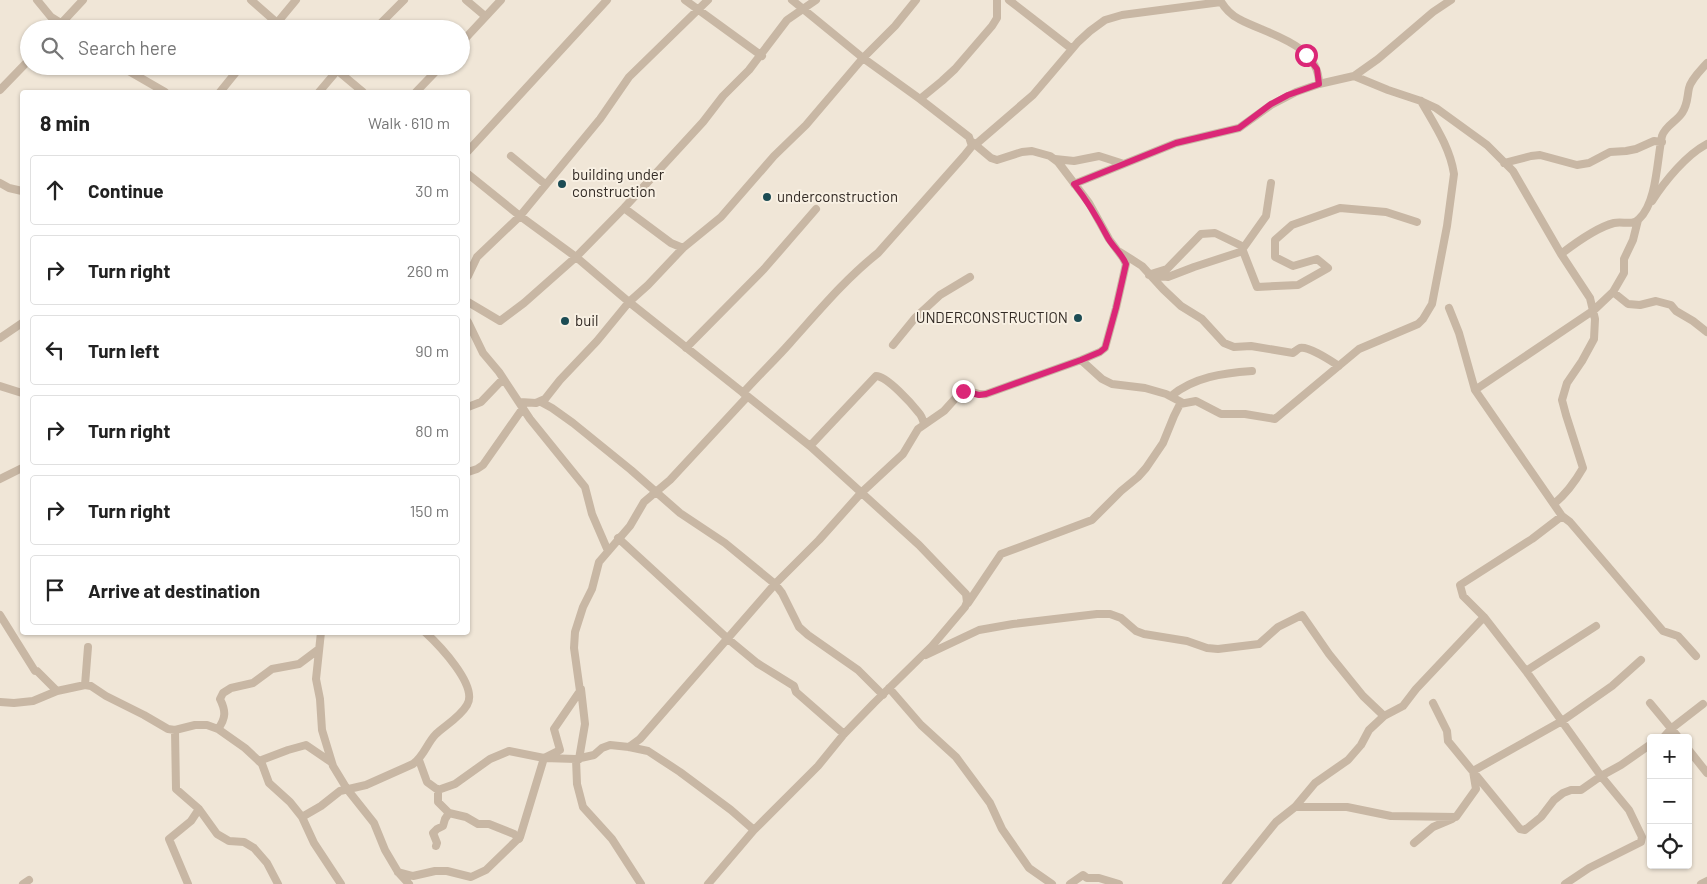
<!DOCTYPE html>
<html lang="en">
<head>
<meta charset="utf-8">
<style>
	:root { --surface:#fff; --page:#f6f6f6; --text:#222; --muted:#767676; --line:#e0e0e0 }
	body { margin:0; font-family:Barlow,sans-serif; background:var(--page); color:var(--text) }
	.controls { position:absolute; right:15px; bottom:15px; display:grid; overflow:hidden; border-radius:5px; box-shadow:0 1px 4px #0004 }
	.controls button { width:45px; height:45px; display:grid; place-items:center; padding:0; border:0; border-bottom:1px solid var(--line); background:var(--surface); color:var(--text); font:25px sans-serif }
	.stop { position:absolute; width:15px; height:15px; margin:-11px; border:4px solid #db2777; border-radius:50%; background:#fff }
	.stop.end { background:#db2777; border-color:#fff; box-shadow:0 1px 5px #0008 }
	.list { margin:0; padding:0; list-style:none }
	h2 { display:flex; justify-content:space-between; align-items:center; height:65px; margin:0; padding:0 20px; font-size:21px }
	h2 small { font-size:16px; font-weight:400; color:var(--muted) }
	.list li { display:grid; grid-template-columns:32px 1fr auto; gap:15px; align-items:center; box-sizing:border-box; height:70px; margin:0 10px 10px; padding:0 10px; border:1px solid var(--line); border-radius:5px }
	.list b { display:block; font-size:19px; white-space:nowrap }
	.list em { font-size:16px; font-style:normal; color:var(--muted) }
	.icon { flex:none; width:28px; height:28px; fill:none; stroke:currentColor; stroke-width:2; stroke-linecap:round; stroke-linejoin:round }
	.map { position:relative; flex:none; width:1707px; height:884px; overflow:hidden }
	.search { position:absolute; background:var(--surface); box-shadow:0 1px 4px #0004; left:20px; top:20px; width:450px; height:55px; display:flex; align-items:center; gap:12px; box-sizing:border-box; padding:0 18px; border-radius:28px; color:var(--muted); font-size:19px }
	.panel { position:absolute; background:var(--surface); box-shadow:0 1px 4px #0004; left:20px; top:90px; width:450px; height:545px; border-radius:5px }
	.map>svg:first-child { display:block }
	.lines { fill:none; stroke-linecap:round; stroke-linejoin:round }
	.minor { stroke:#c8b7a4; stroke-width:8 }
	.route { stroke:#db2777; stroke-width:6 }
	.poi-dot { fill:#1c4c54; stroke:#f8f0e3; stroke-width:2 }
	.labels { text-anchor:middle; stroke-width:4; stroke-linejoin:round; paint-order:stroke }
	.poi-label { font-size:15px; fill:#332b25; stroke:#f8f0e3; text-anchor:start }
</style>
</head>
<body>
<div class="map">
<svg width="1707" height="884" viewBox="0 0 1707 884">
	<rect width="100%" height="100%" fill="#f0e6d7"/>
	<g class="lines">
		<!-- minor -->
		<path class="minor" d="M37,0L51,17L70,29
			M251,0L284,29
			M466,0L485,16
			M685,0L762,56
			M1009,0L1072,49
			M1220,0C1224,7 1231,15 1239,19C1266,34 1319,43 1319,84
			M56,29L83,0
			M272,29L296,0
			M375,29L404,0
			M461,43L501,0
			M120,66L165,92
			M332,66L363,92
			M1354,76L1388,90L1421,101L1436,108L1487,145L1513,171L1561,254L1590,298L1595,319L1594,339L1582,361L1567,383L1562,400L1566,415L1583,468C1575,482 1567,493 1554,504
			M0,90L29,60
			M220,92L241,66
			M319,92L341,66
			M416,92L441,66
			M920,99L942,81L955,69L992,26L997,18V0
			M975,145L1033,95L1078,42L1090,31L1105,20L1122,15L1221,2
			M468,151L607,0
			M511,156L545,184
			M1055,159L1074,161L1099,156L1124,164
			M1504,163L1531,156L1540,155L1577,165L1589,163L1610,152L1626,151L1636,149L1654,141L1662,142
			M468,174L520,216L576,257L629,302L810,446L919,545L966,594L967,602L965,607L932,646L874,703L844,734L818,766L754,830L708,884
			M0,183L9,188L22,191
			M1074,184L1176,143L1239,128L1271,105L1296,92L1319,84L1354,76L1378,59L1433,12L1451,0
			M1652,201C1665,181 1686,155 1707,144
			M624,208L671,243L683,248
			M1120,252L1142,266L1163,289L1181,306L1202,319L1224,343L1234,347L1251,346L1293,353C1293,353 1299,348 1300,348C1309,346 1331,361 1339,366
			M1561,254C1574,244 1598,227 1614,223C1623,221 1632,226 1639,219C1657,203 1657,159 1662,136C1665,126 1677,121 1682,113C1688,104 1687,97 1689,88C1691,79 1701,70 1707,63
			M1151,274L1167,269L1201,234L1215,233L1244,247L1266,216L1271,183
			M1149,275L1168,277L1194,267L1243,251L1257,287L1298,285L1328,268L1317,259L1293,266L1275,257V240L1292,225L1340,208L1386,212L1417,222
			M468,276L477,257L520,216L600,119L629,77L708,0
			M1613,292L1628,304L1640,305L1656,301L1671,305L1676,311L1693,321L1707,332
			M468,302L500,321L524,303L576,257L624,208L703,122L723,96L749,70L787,20L816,0
			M1449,308L1459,333L1475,390
			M468,322L483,353L499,372L530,419L585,487L592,514L608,551
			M0,338L22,323
			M893,345L915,318L940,295L970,277
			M686,348L764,269L816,209
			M1081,360L1102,379L1112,384L1145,388L1166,394L1183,403
			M0,386L22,393
			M743,393C758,376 775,360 790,343C818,312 845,279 878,253L964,156L972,146L969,137L920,99L863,58L792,0
			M1171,396C1194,377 1223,373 1252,371
			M520,402L536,403L545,399L560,380L597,341L629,302L648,285L683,248L721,217L774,156L806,125L863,58L895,26L916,0
			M541,402L552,408L573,423L631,470L680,513L725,543L775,584L782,593L799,627L808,635L858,670L883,695
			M468,407L481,402L503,379
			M810,446L876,376C887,376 912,404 919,413C922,416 923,420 924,424
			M468,472L477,469L483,465L523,408
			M0,479L22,468
			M1562,516L1475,390L1594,310L1613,292L1624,273V259L1633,240L1638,220
			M618,538L728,639L757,663L794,686L796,692L844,734
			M968,603L1001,554L1092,520L1121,491L1138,477L1146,468L1163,443L1174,416L1180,404L1196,401L1221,414H1245L1275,419L1359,349L1418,324L1423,319L1432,304L1447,226L1454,174C1450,147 1434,124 1421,101
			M0,615L35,671H37L57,691
			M321,632L316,679L320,699L322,730L333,766L347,789L374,823L385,850L398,872L409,884
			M926,655L979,630L1013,624L1097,614H1110L1121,618L1136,631L1144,634L1187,641L1207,648L1218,649L1259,644L1278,627L1302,615L1329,654L1363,696L1384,716
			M1526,671L1596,626
			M85,685L88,647
			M889,688L921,725L956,757L990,803L1002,829L1029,868L1052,884
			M0,702L14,703L33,701L57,691L85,685L91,686L106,696L144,715L168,729L175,730L195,725H207L218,729L245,748L262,764L269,783L290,802L302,817L314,843L341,884
			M1433,703L1447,731L1448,741L1520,829L1525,830L1541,817L1554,800L1563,793L1571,790H1581L1601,776L1629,810L1642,837L1641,842L1589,868L1565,884
			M1650,703L1679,738
			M218,729C226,718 226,711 220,699L223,693L231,688L253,683L272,669L299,664L319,649
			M175,730L176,789L199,809L217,834L229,841L244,842L254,848L267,863L278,884
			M1663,738L1672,728L1703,704
			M1651,744L1621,765L1601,776L1526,671L1484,617L1463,596L1460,585L1532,539L1562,516L1570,522L1663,631L1678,636L1696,656
			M629,747L640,739L775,584L819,540L861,493L903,454L918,429L944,411L962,391C971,389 977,396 986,394L1081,360L1100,352L1105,348L1116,308L1126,264L1123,258L1109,239L1089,203L1058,162L1050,156L1032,151L1022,152L997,160L991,158L972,142
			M1688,749L1707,773
			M576,759L577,784L583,807L612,839L641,884
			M579,759L585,724L581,689
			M419,760L427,782L438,790L455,784L490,759L509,751L544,758L576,759L594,755L602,748L610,745L629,747L648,751L680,772L731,810L754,830
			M259,761L288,750L306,745L331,762
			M438,790V802L449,813L466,817L478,824H489L514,834L519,839
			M1295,807H1347L1391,816L1456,817L1476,789L1473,771L1562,721L1612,686L1641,660
			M302,817L321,806L340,791L366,785L413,764C424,756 427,743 436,734C446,725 460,717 467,705C479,686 438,644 425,632
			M1414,843L1433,827L1452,819
			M436,846L437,843L433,833L437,829L443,826L445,819L449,813
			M398,872L413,876L435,871H447L471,877L486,870L520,837L544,758L560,750L554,729L580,691L574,648L575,632L583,607L592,589L599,562L630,526L644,502L670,480L747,397
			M23,884L29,880
			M188,884L169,839L191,821L199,809
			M1070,884L1083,875L1087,878H1099L1119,884
			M1226,884L1276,822L1295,807L1315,783L1348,760L1361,745L1369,730L1384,716L1403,706L1416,689L1484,617
			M1701,884L1707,881"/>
	</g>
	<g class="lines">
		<!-- route -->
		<path class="route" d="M963,391L979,395L986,394L1081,360L1100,352L1105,348L1116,308L1126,264C1122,254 1113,247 1108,238C1097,217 1089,203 1074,184L1176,143L1239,128L1271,104L1288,95L1319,84L1317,69L1306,55"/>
	</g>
	<!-- markers -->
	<g class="poi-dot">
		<circle cx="562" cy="184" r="5"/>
		<circle cx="767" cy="197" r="5"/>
		<circle cx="1078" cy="318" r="5"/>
		<circle cx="565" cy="321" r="5"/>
	</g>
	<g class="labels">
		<!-- poi labels -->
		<g class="poi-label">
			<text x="572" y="180">building under<tspan x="572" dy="17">construction</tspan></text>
			<text x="777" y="202">underconstruction</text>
			<text x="1068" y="323" text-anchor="end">UNDERCONSTRUCTION</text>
			<text x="575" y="326">buil</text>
		</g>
	</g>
</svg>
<div class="controls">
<button>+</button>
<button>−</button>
<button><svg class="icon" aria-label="locate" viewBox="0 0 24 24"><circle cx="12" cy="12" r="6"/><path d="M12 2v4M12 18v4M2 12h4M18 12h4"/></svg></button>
</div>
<div class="stop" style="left:1306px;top:55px"></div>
<div class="stop end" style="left:963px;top:391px"></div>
<div class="search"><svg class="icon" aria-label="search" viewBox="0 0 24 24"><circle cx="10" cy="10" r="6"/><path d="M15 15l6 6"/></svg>Search here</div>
<section class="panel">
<h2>8 min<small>Walk · 610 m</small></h2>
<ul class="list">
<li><svg class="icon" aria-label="ahead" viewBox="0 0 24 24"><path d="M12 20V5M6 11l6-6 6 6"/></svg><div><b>Continue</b></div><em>30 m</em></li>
<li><svg class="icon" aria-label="right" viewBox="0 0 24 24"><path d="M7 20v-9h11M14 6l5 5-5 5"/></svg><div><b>Turn right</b></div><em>260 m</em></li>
<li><svg class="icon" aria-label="left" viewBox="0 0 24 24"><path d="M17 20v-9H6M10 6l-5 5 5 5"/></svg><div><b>Turn left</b></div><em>90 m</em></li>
<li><svg class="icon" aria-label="right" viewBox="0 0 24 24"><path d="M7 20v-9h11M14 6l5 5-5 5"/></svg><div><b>Turn right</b></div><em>80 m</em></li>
<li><svg class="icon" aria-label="right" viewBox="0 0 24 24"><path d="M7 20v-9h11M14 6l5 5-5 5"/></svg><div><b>Turn right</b></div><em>150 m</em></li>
<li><svg class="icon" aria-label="arrive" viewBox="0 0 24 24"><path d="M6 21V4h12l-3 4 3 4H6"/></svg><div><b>Arrive at destination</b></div></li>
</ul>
</section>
</div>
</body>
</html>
